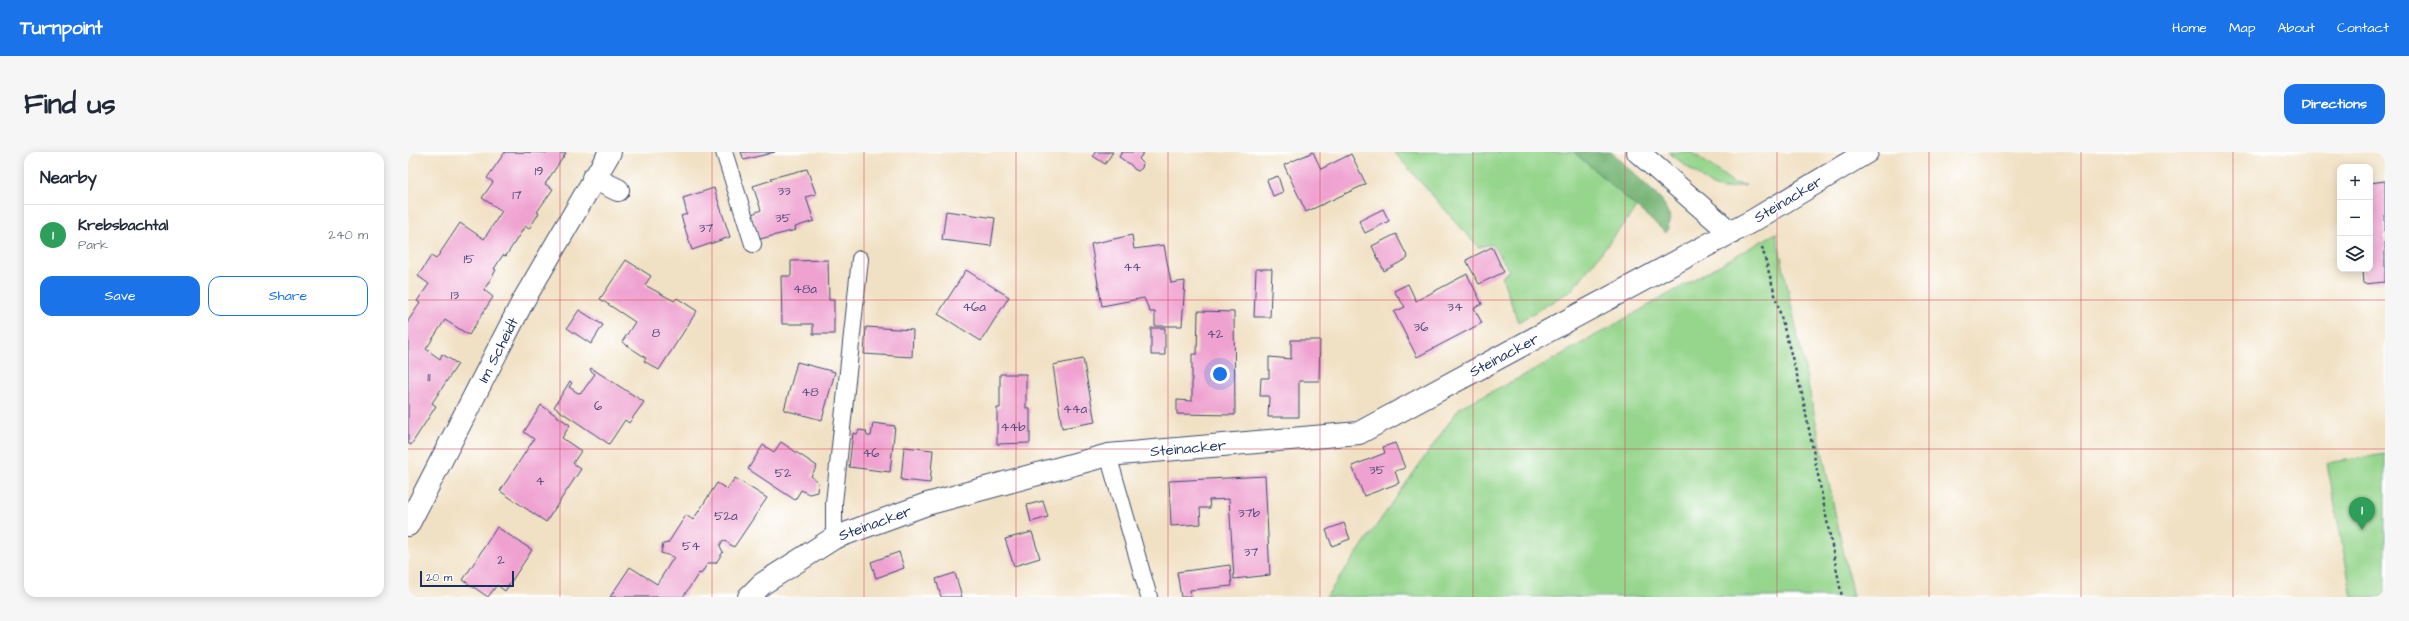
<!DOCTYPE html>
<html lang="en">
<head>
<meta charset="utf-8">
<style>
	:root { --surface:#fff; --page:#f6f6f7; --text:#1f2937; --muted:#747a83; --line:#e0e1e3; --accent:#1a73e8 }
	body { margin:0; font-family:"Architects Daughter",sans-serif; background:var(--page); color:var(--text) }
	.controls { position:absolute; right:12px; top:12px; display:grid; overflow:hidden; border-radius:8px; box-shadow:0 2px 10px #0003 }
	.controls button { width:36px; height:36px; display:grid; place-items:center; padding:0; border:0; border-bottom:1px solid var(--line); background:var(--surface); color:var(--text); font:20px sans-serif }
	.scale { position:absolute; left:12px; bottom:10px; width:94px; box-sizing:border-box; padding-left:4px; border:2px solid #1b2f5e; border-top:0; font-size:11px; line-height:14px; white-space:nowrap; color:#1b2f5e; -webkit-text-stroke:3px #fff; paint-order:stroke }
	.you { position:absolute; left:812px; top:222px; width:14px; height:14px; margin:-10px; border:3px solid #fff; border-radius:50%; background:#1a73e8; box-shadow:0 0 0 6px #1a73e833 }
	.badge { display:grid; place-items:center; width:26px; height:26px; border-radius:50%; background:var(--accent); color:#fff; font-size:13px; font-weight:700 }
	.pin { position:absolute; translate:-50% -33px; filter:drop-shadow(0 1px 2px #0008) }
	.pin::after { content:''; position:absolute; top:21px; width:14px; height:12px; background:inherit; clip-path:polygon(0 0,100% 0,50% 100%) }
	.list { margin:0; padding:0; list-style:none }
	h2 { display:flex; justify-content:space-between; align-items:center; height:52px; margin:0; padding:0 16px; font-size:17px }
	h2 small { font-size:13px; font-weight:400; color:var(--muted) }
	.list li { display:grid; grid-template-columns:26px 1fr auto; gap:12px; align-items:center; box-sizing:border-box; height:60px; padding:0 16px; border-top:1px solid var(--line) }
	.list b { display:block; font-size:15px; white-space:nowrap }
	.list p { margin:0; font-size:13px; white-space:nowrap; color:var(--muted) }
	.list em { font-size:13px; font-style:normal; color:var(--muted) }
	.actions { display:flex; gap:8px; padding:12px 16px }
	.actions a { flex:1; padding:9px 0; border:1px solid var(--accent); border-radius:12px; text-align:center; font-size:14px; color:var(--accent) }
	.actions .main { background:var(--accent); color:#fff }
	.icon { flex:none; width:22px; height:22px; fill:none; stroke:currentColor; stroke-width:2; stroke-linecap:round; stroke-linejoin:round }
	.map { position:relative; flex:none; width:1977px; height:445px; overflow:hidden; border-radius:12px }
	header { display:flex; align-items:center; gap:24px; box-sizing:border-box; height:56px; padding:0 20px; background:var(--accent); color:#fff }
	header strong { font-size:19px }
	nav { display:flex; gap:22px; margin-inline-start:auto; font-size:14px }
	.intro { display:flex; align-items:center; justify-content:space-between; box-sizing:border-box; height:96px; padding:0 24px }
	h1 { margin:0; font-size:28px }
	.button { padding:10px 18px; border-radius:12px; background:var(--accent); color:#fff; font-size:14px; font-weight:700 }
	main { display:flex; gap:24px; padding:0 24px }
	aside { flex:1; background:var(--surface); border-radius:12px; box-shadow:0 2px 10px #0003 }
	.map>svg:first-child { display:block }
	.green { fill:#95d58c; stroke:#588275 }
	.forest { fill:#78b678; stroke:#4a726b }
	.building { fill:#efa2d0 }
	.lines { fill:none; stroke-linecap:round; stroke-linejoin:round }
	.lane-casing { stroke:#3b4a6d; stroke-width:18 }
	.street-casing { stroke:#3b4a6d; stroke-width:24 }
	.path { stroke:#3b4a6d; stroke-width:2.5; stroke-dasharray:3 3; stroke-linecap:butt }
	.lane { stroke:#fff; stroke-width:16 }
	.street { stroke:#fff; stroke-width:22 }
	.grid { fill:none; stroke:#d1495b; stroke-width:1; stroke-opacity:0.55 }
	.labels { text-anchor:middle; stroke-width:3; stroke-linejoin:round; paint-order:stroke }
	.number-label { font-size:13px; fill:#504c7a }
	.street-label { font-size:15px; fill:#1b2f5e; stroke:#fff }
</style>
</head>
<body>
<header>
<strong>Turnpoint</strong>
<nav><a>Home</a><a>Map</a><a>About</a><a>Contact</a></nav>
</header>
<div class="intro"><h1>Find us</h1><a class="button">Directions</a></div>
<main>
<aside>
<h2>Nearby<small></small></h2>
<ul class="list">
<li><span class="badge" style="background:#2e9e5b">1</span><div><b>Krebsbachtal</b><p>Park</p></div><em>240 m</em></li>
</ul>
<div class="actions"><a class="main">Save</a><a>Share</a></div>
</aside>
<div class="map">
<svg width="1977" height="445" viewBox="0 0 1977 445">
	<rect width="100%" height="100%" fill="#fff"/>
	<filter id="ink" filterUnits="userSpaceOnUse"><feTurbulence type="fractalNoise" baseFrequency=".025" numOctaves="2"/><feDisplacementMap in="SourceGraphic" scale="8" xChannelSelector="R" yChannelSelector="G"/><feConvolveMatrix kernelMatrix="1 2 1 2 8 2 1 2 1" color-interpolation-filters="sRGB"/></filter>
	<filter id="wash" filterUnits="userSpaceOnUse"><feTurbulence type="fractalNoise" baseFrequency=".012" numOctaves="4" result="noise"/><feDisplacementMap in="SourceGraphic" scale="16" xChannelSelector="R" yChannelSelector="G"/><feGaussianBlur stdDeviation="0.9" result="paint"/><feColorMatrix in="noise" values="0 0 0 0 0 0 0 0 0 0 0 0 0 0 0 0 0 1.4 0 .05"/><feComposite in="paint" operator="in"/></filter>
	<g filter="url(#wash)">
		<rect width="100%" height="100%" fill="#f1e1c4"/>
		<!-- green -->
		<path class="green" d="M986,0H1166L1229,55L1164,138L1110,170L1094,125L1101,118L1084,92L1070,95Z
			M1260,0H1284L1326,31L1338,33L1315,37L1304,34Z
			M1368,81L1445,445H918L1052,255L1123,220Z
			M1977,302V445H1944L1919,311Z"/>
		<!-- forest -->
		<path class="forest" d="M1166,0H1203L1253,47L1263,67L1258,81Z"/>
		<g id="blocks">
			<!-- building -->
			<path class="building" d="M97,0L158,1L137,32L145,37L129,60L131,61L121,77L117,74L98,104L95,103L86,117L88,118L76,138L85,145L61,183L37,168L18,197L32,207L34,202L50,212L24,251L28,254L3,293L0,291V169L12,151L9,149L21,132L10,124L23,104L28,107L52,71L76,87L94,59L74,46L85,30L79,26Z
				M333,0H367L336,8Z
				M687,0H705L697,12L685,4Z
				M714,0H736L731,7L735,11L734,16L730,19L726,17L723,13L711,5Z
				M905,0L913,17L943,2L958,32L898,60L876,13Z
				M399,17L408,42L398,45L406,69L387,75L388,78L352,87L344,62L353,58L345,34L364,28L363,26Z
				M870,24L875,40L865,44L859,28Z
				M1977,29V130L1956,132L1955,117H1962V31Z
				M306,36L322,85L284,98L273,64L279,62L275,46Z
				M975,57L981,69L957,81L951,69Z
				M538,59L587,66L583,94L534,88Z
				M988,82L1000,106L976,119L964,94Z
				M724,83L726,97L756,93L763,131L777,129L774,174H747V160H742L736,146L694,154L683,92Z
				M1084,95L1096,120L1071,132L1058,108Z
				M218,108L243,124L237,133L266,149L269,146L289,159L251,218L236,209L238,206L214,190L227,170L192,147Z
				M420,108L421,148H426V182H405V172H374L373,124H383V109Z
				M848,117H864L862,165H846Z
				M558,118L601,145L573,189L530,162Z
				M1059,122L1074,152L1066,156L1074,171L1009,205L986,160L997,155L986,139L1000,132L1008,149Z
				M171,158L195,173L183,192L159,176Z
				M790,159L826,160L827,263L769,262V248L784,249V202H789Z
				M458,175L505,178L504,205L456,202Z
				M743,176H757V203H743Z
				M883,188H912L911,229H891V265H860L861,244H852L853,226H861V205L883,207Z
				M675,207L687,270L654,276L645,213Z
				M389,210L427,220L414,268L376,258Z
				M183,216L236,250L221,271L217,268L201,292L146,255L162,229L164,231L161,235L170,241L174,240L187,222L182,218Z
				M592,222H618V256H622V291L589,292V256H592Z
				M133,253L162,273L154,286L173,299L165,311L173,317L138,370L92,339L126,287L116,280Z
				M465,271L487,274L482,320L441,315L445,281L449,282L451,278L458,279L459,284H463Z
				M373,290L409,314L403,324L410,330L409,340L401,342L393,338L387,348L340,317L355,293L366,300Z
				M987,291L997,316L987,319L991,331L956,344L944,314L977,301L975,295Z
				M496,295L525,298L522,331L493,328Z
				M857,324L862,423L826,427L821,347L801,348L802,356H792L793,372L763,374L761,329Z
				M327,326L359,346L326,395L315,388L312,394L315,400L308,411H300L293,422L291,421L275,445H202L222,415L249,432L266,405L253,401L255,392L260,391L278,363L285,368L309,331L319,337Z
				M635,349L640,365L623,370L619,353Z
				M936,371L942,387L924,394L918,378Z
				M89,375L124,398L97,439L89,433L80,445L55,428Z
				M624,380L632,406L606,414L597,387Z
				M491,400L496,416L468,426L463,410Z
				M822,413L824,434L782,438L783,445H773L769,420Z
				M547,421L554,445H533L528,427Z"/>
		</g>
	</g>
	<g filter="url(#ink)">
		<use href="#blocks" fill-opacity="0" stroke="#3b4a6d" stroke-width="1"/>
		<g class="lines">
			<defs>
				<path id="lane" d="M316,0L345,92
					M700,303L741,445
					M426,386V351L452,107"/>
				<path id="street" d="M1230,0L1323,81
					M185,26L210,38
					M0,373L115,149L202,0
					M341,445L354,432L426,386L519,352L700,303L951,281L1346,68L1459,0"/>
			</defs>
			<!-- lane casing -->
			<use href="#lane" class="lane-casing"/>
			<!-- street casing -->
			<use href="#street" class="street-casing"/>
			<!-- path -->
			<path class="path" d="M1354,95L1394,242L1434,445"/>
			<!-- lane -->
			<use href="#lane" class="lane"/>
			<!-- street -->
			<use href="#street" class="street"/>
		</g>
	</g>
	<!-- grid -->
	<path class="grid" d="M152,0V445M304,0V445M456,0V445M608,0V445M760,0V445M912,0V445M1065,0V445M1217,0V445M1369,0V445M1521,0V445M1673,0V445M1825,0V445M0,148H1977M0,297H1977"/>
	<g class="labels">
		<!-- number labels -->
		<g class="number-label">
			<text x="131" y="23">19</text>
			<text x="376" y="43">33</text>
			<text x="109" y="47">17</text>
			<text x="375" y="70">35</text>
			<text x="298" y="80">37</text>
			<text x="61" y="111">15</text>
			<text x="724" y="119">44</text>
			<text x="397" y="141">48a</text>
			<text x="47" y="147">13</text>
			<text x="566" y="159">46a</text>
			<text x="1047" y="159">34</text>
			<text x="1013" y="179">36</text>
			<text x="248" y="185">8</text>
			<text x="807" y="186">42</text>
			<text x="21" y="229">11</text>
			<text x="402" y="244">48</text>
			<text x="190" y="258">6</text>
			<text x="667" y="261">44a</text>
			<text x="605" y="279">44b</text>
			<text x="463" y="305">46</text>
			<text x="969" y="322">35</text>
			<text x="375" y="325">52</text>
			<text x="132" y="333">4</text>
			<text x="841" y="365">37b</text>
			<text x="318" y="368">52a</text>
			<text x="283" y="398">54</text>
			<text x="843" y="404">37</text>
			<text x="93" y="412">2</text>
		</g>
		<!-- street labels -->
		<g class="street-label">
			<text transform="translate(1380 47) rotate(-31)" y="5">Steinacker</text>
			<text transform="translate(90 198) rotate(-63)" y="5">Im Scheidt</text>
			<text transform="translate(1096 203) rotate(-28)" y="5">Steinacker</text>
			<text transform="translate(780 296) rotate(-5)" y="5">Steinacker</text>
			<text transform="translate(467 371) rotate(-20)" y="5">Steinacker</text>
		</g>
	</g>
</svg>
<div class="controls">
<button>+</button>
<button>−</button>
<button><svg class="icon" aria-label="layers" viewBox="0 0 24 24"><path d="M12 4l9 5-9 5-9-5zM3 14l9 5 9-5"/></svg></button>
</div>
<div class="scale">20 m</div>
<div class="you"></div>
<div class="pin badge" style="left:1954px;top:378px;background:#2e9e5b">1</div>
</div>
</main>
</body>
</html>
